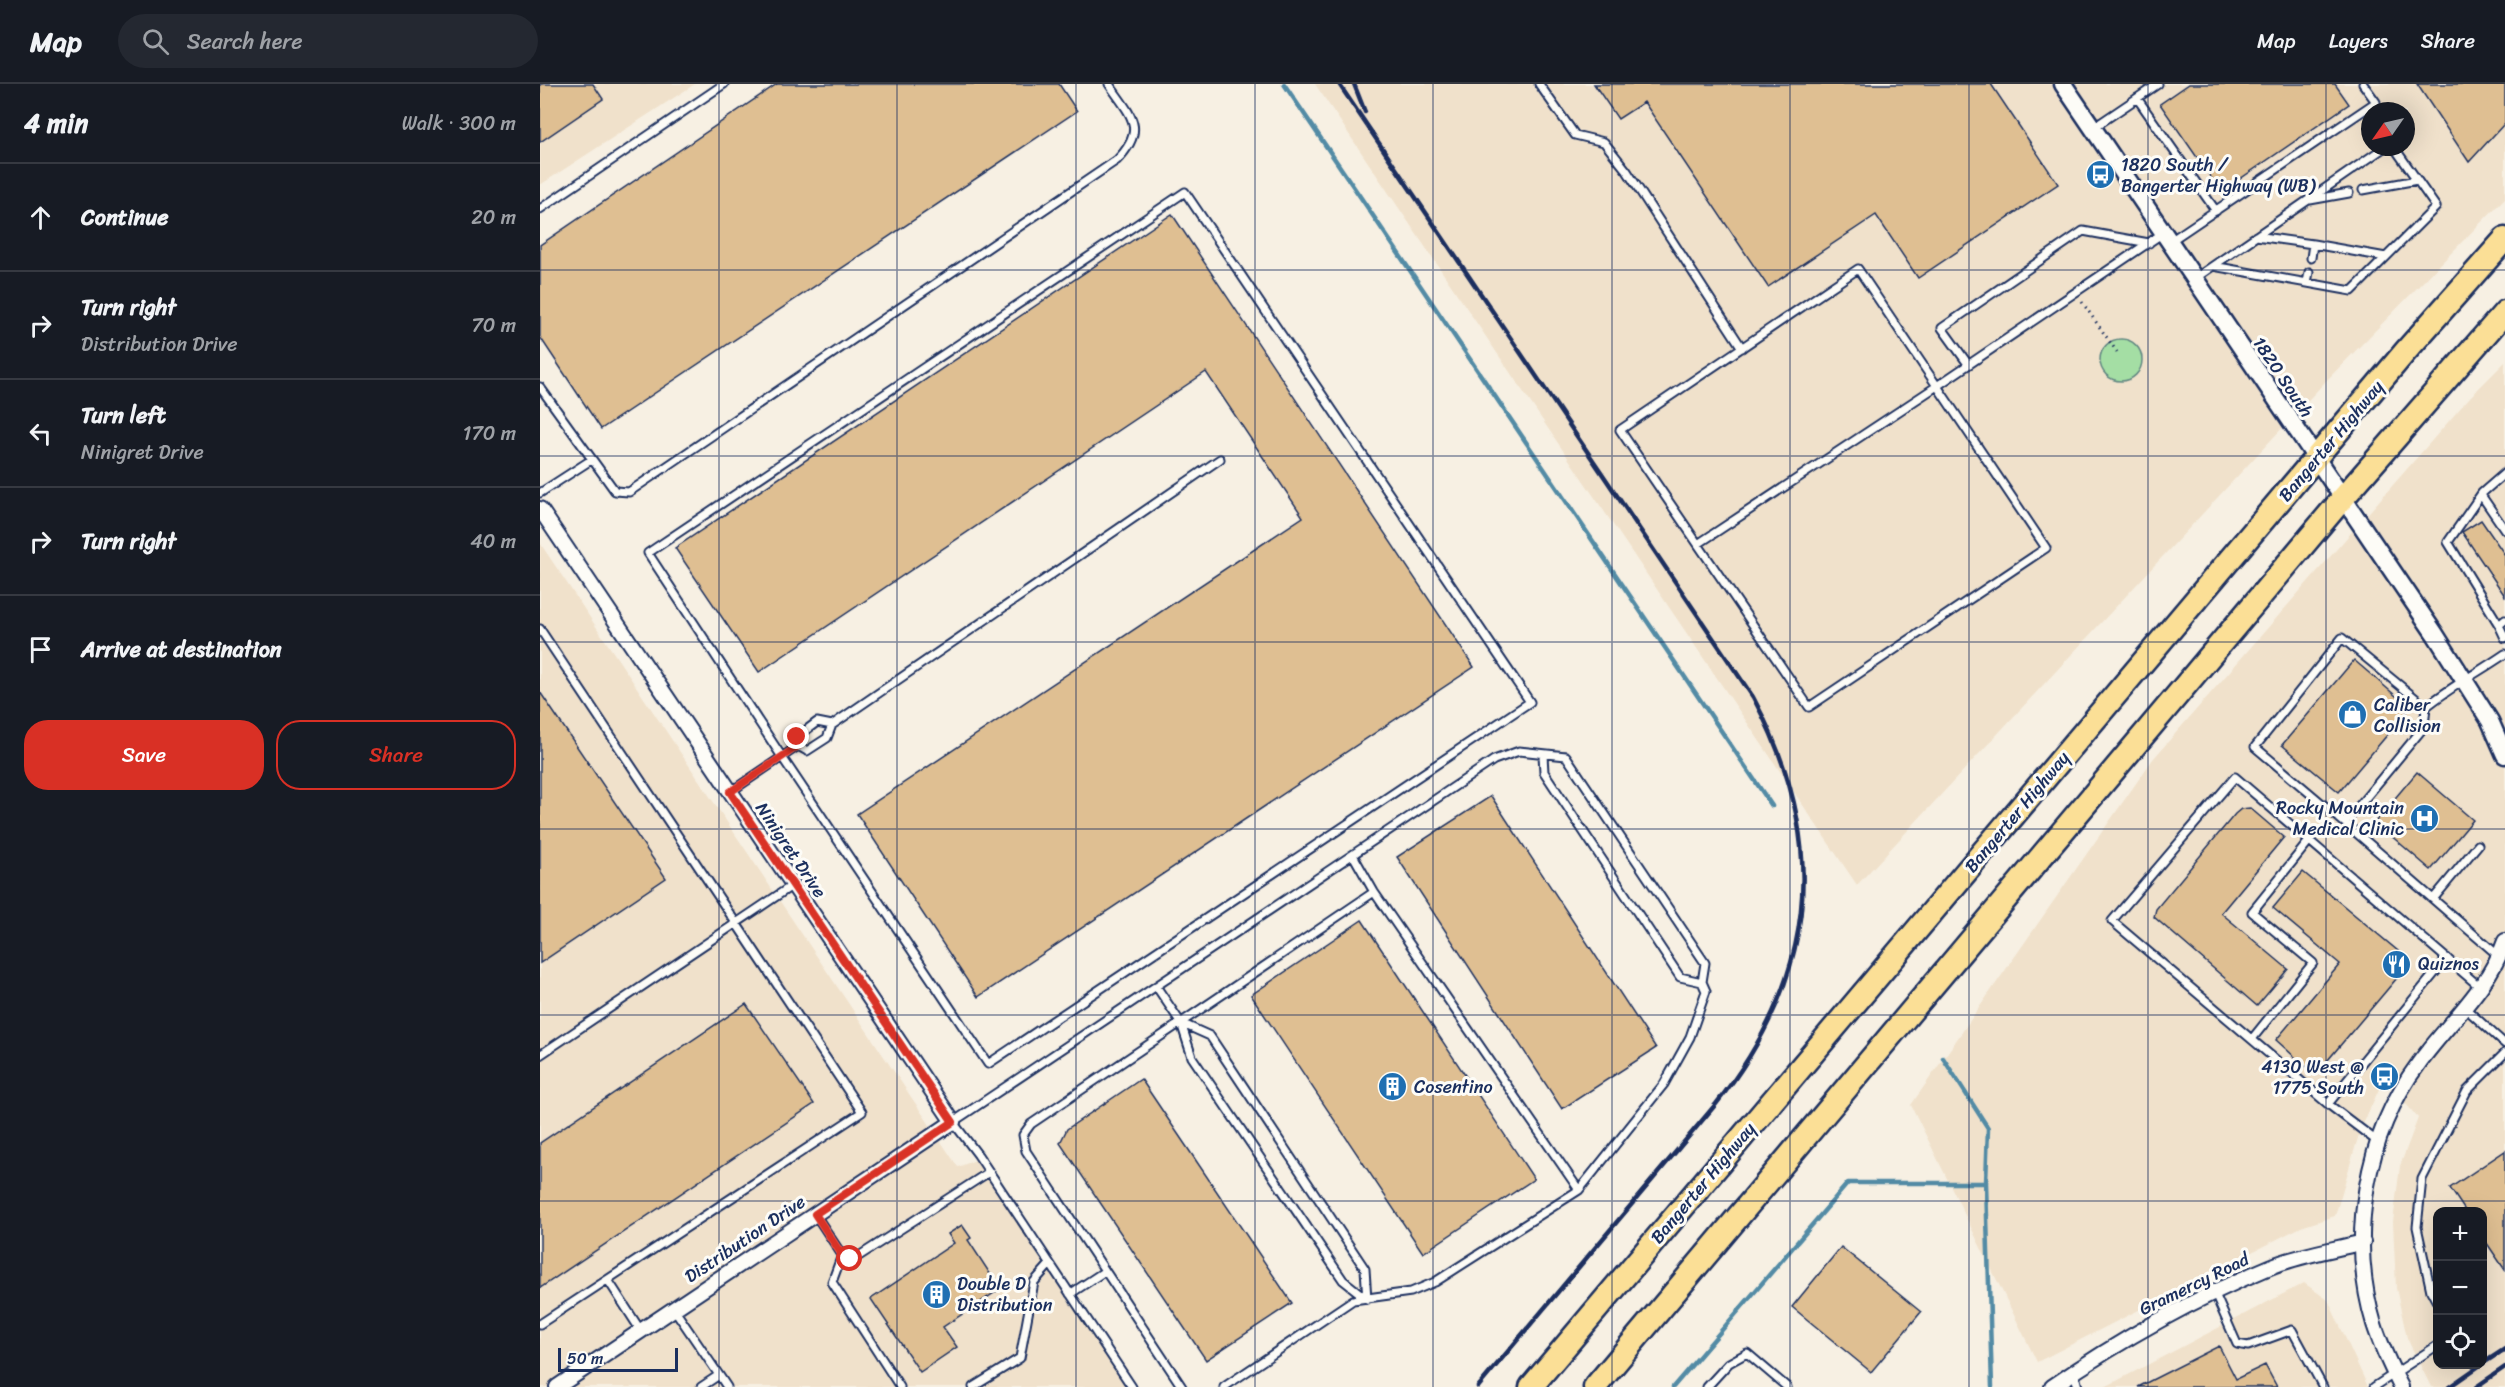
<!DOCTYPE html>
<html lang="en">
<head>
<meta charset="utf-8">
<style>
	:root { --surface:#171b24; --page:#242831; --text:#f1f3f6; --muted:#9ea1a6; --line:#363941; --accent:#d93025 }
	body { margin:0; font-family:Sriracha,sans-serif; background:var(--page); color:var(--text) }
	.controls { position:absolute; right:18px; bottom:18px; display:grid; overflow:hidden; border-radius:12px; box-shadow:0 6px 24px #0002 }
	.controls button { width:54px; height:54px; display:grid; place-items:center; padding:0; border:0; border-bottom:2px solid var(--line); background:var(--surface); color:var(--text); font:30px sans-serif }
	.compass { position:absolute; left:1821px; top:18px; width:54px; height:54px; border-radius:50%; background:var(--surface); box-shadow:0 6px 24px #0002; rotate:236deg }
	.scale { position:absolute; left:18px; bottom:15px; width:120px; box-sizing:border-box; padding-left:6px; border:3px solid #1b2f5e; border-top:0; font-size:16px; line-height:21px; white-space:nowrap; color:#1b2f5e; -webkit-text-stroke:4px #fdfcf7; paint-order:stroke }
	.stop { position:absolute; width:18px; height:18px; margin:-14px; border:4px solid #d93025; border-radius:50%; background:#fff }
	.stop.end { background:#d93025; border-color:#fff; box-shadow:0 2px 6px #0008 }
	.list { margin:0; padding:0; list-style:none }
	h2 { display:flex; justify-content:space-between; align-items:center; height:78px; margin:0; padding:0 24px; font-size:26px }
	h2 small { font-size:20px; font-weight:400; color:var(--muted) }
	.list li { display:grid; grid-template-columns:39px 1fr auto; gap:18px; align-items:center; box-sizing:border-box; height:108px; padding:0 24px; border-top:2px solid var(--line) }
	.list b { display:block; font-size:22px; white-space:nowrap }
	.list p { margin:0; font-size:20px; white-space:nowrap; color:var(--muted) }
	.list em { font-size:20px; font-style:normal; color:var(--muted) }
	.actions { display:flex; gap:12px; padding:18px 24px }
	.actions a { flex:1; padding:14px 0; border:2px solid var(--accent); border-radius:24px; text-align:center; font-size:21px; color:var(--accent) }
	.actions .main { background:var(--accent); color:#fff }
	.icon { flex:none; width:33px; height:33px; fill:none; stroke:currentColor; stroke-width:2; stroke-linecap:round; stroke-linejoin:round }
	.map { position:relative; flex:none; width:1965px; height:1303px; overflow:hidden }
	header { display:flex; align-items:center; gap:36px; box-sizing:border-box; height:84px; padding:0 30px; background:var(--surface); border-bottom:2px solid var(--line) }
	header strong { font-size:28px }
	nav { display:flex; gap:33px; margin-inline-start:auto; font-size:21px }
	.search { width:420px; height:54px; background:var(--page); display:flex; align-items:center; gap:15px; box-sizing:border-box; padding:0 21px; border-radius:33px; color:var(--muted); font-size:22px }
	main { display:flex }
	aside { flex:1; background:var(--surface) }
	.map>svg:first-child { display:block }
	.built { fill:#f0e1cb; fill-rule:evenodd }
	.green { fill:#a4dea4; stroke:#608681; stroke-width:1.5 }
	.lines { fill:none; stroke-linecap:round; stroke-linejoin:round }
	.stream { stroke:#538ba5; stroke-width:4.5 }
	.building { fill:#dfbf92; stroke:#1b2f5e; stroke-width:1.5 }
	.service-casing { stroke:#1b2f5e; stroke-width:11 }
	.minor-casing { stroke:#1b2f5e; stroke-width:18 }
	.tertiary-casing { stroke:#1b2f5e; stroke-width:21 }
	.trunk-casing { stroke:#1b2f5e; stroke-width:27 }
	.path { stroke:#1b2f5e; stroke-width:3; stroke-dasharray:1.5 4.5; stroke-linecap:butt }
	.service { stroke:#fdfcf7; stroke-width:7 }
	.minor { stroke:#fdfcf7; stroke-width:14 }
	.tertiary { stroke:#fdfcf7; stroke-width:16 }
	.trunk { stroke:#fbdf96; stroke-width:22 }
	.rail { stroke:#1b2f5e; stroke-width:4.5 }
	.route { stroke:#d93025; stroke-width:8 }
	.grid { fill:none; stroke:#1b2f5e; stroke-width:1.5; stroke-opacity:0.55 }
	.labels { text-anchor:middle; stroke-width:6; stroke-linejoin:round; paint-order:stroke }
	.poi-label { font-size:18px; fill:#1b2f5e; stroke:#fdfcf7; text-anchor:start }
	.street-label { font-size:18px; fill:#1b2f5e; stroke:#fdfcf7 }
</style>
</head>
<body>
<header>
<strong>Map</strong>
<div class="search"><svg class="icon" aria-label="search" viewBox="0 0 24 24"><circle cx="10" cy="10" r="6"/><path d="M15 15l6 6"/></svg>Search here</div>
<nav><a>Map</a><a>Layers</a><a>Share</a></nav>
</header>
<main>
<aside>
<h2>4 min<small>Walk · 300 m</small></h2>
<ul class="list">
<li><svg class="icon" aria-label="ahead" viewBox="0 0 24 24"><path d="M12 20V5M6 11l6-6 6 6"/></svg><div><b>Continue</b></div><em>20 m</em></li>
<li><svg class="icon" aria-label="right" viewBox="0 0 24 24"><path d="M7 20v-9h11M14 6l5 5-5 5"/></svg><div><b>Turn right</b><p>Distribution Drive</p></div><em>70 m</em></li>
<li><svg class="icon" aria-label="left" viewBox="0 0 24 24"><path d="M17 20v-9H6M10 6l-5 5 5 5"/></svg><div><b>Turn left</b><p>Ninigret Drive</p></div><em>170 m</em></li>
<li><svg class="icon" aria-label="right" viewBox="0 0 24 24"><path d="M7 20v-9h11M14 6l5 5-5 5"/></svg><div><b>Turn right</b></div><em>40 m</em></li>
<li><svg class="icon" aria-label="arrive" viewBox="0 0 24 24"><path d="M6 21V4h12l-3 4 3 4H6"/></svg><div><b>Arrive at destination</b></div></li>
</ul>
<div class="actions"><a class="main">Save</a><a>Share</a></div>
</aside>
<div class="map">
<svg width="1965" height="1303" viewBox="0 0 1965 1303">
	<rect width="100%" height="100%" fill="#f7f0e3"/>
	<filter id="ink" filterUnits="userSpaceOnUse"><feTurbulence type="fractalNoise" baseFrequency=".0167" numOctaves="2"/><feDisplacementMap in="SourceGraphic" scale="12" xChannelSelector="R" yChannelSelector="G"/><feConvolveMatrix kernelMatrix="1 2 1 2 8 2 1 2 1" color-interpolation-filters="sRGB"/></filter>
	<g filter="url(#ink)">
		<!-- built -->
		<path class="built" d="M0,0H155L0,101Z
			M775,0H1965V114L1786,297L1317,801ZM1830,27H1866V63H1830Z
			M1965,278V1303H1891L1867,1254L1856,1204L1853,1138L1860,1082L1878,1034L1844,994L1820,1047L1795,1132L1761,1143L1497,1278L1371,1021L1613,675L1930,313ZM1898,1128H1942V1280H1898Z
			M0,459L418,1083L438,1075L591,1303H0Z
			M1764,1199L1788,1216L1828,1303H1565Z"/>
		<!-- green -->
		<path class="green" d="M1560 276a21 21 0 1 1 42 0a21 21 0 1 1-42 0Z"/>
		<g class="lines">
			<!-- stream -->
			<path class="stream" d="M744,0L1232,722
				M1403,974L1448,1044L1446,1099L1452,1303
				M1133,1303L1308,1099H1446"/>
		</g>
		<!-- building -->
		<path class="building" d="M0,0H53L63,15L0,58Z
			M237,0H519L537,27L61,345L0,253V161Z
			M1054,0H1451L1518,100L1378,194L1336,131L1228,203L1104,18L1078,35Z
			M1649,0H1795L1809,20L1681,108L1620,20Z
			M1877,0H1965V39L1929,78Z
			M632,130L934,583L438,913L317,730L763,433L666,288L219,588L135,464Z
			M1941,436L1965,471V512L1922,448Z
			M1814,576L1870,624L1799,708L1742,661Z
			M0,608L126,794L0,879Z
			M1877,688L1933,736L1891,786L1835,738Z
			M951,712L1116,964L1022,1025L857,773Z
			M1710,724L1744,753L1681,829L1748,885L1717,922L1614,833L1616,825L1695,730L1701,725Z
			M1763,788L1864,872L1866,879L1862,888L1782,983L1774,986L1765,982L1736,956L1800,880L1733,824Z
			M822,836L994,1095L883,1169L711,911Z
			M206,920L274,1020L0,1204V1059Z
			M601,995L752,1219L666,1276L520,1059L527,1045Z
			M1965,1067V1186L1942,1152V1128H1926L1910,1104Z
			M422,1141L431,1154L428,1156L460,1205L403,1243L417,1263L380,1288L331,1215L414,1159L408,1150Z
			M1301,1163L1381,1228L1331,1288L1252,1223Z
			M1679,1262L1696,1295L1725,1281L1737,1303H1598Z"/>
		<g class="lines">
			<defs>
				<path id="service" d="M999,0L1035,51L1064,58L1087,87L1202,264
					M1597,14L1676,127
					M1553,44L1618,0
					M1823,106L1877,96
					M1770,116L1809,109
					M0,125L184,0
					M1716,152L1773,160
					M1629,158L1836,18L1823,0
					M1771,174L1773,160L1846,173
					M1673,182L1812,207L1896,123L1854,63
					M1654,195L1845,63
					M1767,199L1769,188
					M1428,280L1402,244L1543,147L1609,159
					M0,303L75,407L89,408L577,76C608,44 590,31 569,0
					M0,409L51,376
					M1941,411L1965,446
					M1158,460L1397,302L1318,185L1080,346L1269,623L1506,464L1397,302L1623,149
					M1965,536L1959,541L1965,554
					M1959,541L1908,458L1942,409L1965,389
					M0,545L322,1028L0,1240
					M1886,623L1884,643L1805,739L1960,873
					M277,638L292,641L287,654L267,667L258,662L257,653Z
					M292,641L680,375
					M190,708L242,673L448,980L990,618L645,108L108,469L242,673L258,662
					M1805,739L1715,663L1802,554L1886,623C1910,603 1939,588 1965,570
					M813,771L834,808L1039,1106
					M1894,814L1938,761
					M616,902L641,939L652,973L803,1196L827,1215L825,1185L670,952L641,939
					M1924,923L1965,960
					M1712,955L1773,879L1712,828L1769,757
					M0,971L253,801
					M1788,1020L1907,874
					M1838,1058L1788,1020L1572,837L1695,693L1940,903
					M275,1130L302,1171L310,1175L319,1172L449,1088
					M302,1171L292,1198L360,1303
					M68,1196L101,1247
					M530,1210L565,1187
					M1675,1210L1697,1260L1708,1262L1752,1246L1783,1303
					M1898,1220L1891,1207L1877,1143L1882,1095L1927,1007L1965,969
					M134,1225L179,1291L161,1303
					M1534,1288L1538,1303
					M179,1291L187,1303
					M433,1303L480,1274L494,1198L510,1180
					M592,1303L438,1071L413,1038L954,676L979,667L1026,672L1165,879L1162,898L1140,893L1004,688L1003,671
					M642,1303L486,1067L483,1051L491,1040L834,808
					M684,1303L813,1216L871,1208L895,1198L1039,1106L1124,1000L1150,953L1166,907L1162,898
					M1167,1303L1189,1279L1207,1269L1247,1303
					M1834,1303L1898,1261"/>
				<path id="minor" d="M0,425L413,1038L17,1303
					M1512,1303C1580,1256 1653,1215 1730,1183C1759,1171 1793,1166 1823,1158
					M1861,1303C1851,1283 1841,1262 1834,1240C1808,1154 1825,1051 1879,979C1908,939 1949,904 1965,857"/>
				<path id="tertiary" d="M1523,0L1895,550L1950,637L1965,671"/>
				<path id="trunk" d="M991,1303L1865,268L1965,155
					M1055,1303L1803,414L1965,228"/>
			</defs>
			<!-- service casing -->
			<use href="#service" class="service-casing"/>
			<!-- minor casing -->
			<use href="#minor" class="minor-casing"/>
			<!-- tertiary casing -->
			<use href="#tertiary" class="tertiary-casing"/>
			<!-- trunk casing -->
			<use href="#trunk" class="trunk-casing"/>
			<!-- path -->
			<path class="path" d="M1542,218L1577,268"/>
			<!-- service -->
			<use href="#service" class="service"/>
			<!-- minor -->
			<use href="#minor" class="minor"/>
			<!-- tertiary -->
			<use href="#tertiary" class="tertiary"/>
			<!-- trunk -->
			<use href="#trunk" class="trunk"/>
			<!-- rail -->
			<path class="rail" d="M799,0L1213,613C1290,757 1277,893 1176,1020L938,1303
				M814,0L825,28
				M1942,1280L1965,1265
				M1909,1303L1942,1280
				M1936,1303L1965,1283"/>
		</g>
	</g>
	<g class="lines" filter="url(#ink)">
		<!-- route -->
		<path class="route" d="M257,653L258,662L190,708L413,1038L275,1130L302,1171L310,1175"/>
	</g>
	<!-- grid -->
	<path class="grid" d="M179,0V1303M357,0V1303M536,0V1303M715,0V1303M893,0V1303M1072,0V1303M1250,0V1303M1429,0V1303M1608,0V1303M1786,0V1303M0,186H1965M0,372H1965M0,558H1965M0,745H1965M0,931H1965M0,1117H1965"/>
	<!-- icons -->
	<defs>
		<symbol id="bus-disc" viewBox="-11 -11 22 22"><circle r="9.5" fill="#1f6fb2" stroke="#fdfcf7"/><path d="M-5-6H5V4H4V6H2V4H-2V6H-4V4H-5ZM-3.5-4V0h7V-4ZM-3.5 1.2v1.5H-2V1.2ZM2 1.2v1.5H3.5V1.2Z" fill="#fff"/></symbol>
		<symbol id="shop-disc" viewBox="-11 -11 22 22"><circle r="9.5" fill="#1f6fb2" stroke="#fdfcf7"/><path d="M-5-2.5h2.3a2.7 3.5 0 0 1 5.4 0H5L5.5 6h-11ZM-1.5-2.5h3a1.5 2.3 0 0 0-3 0Z" fill="#fff"/></symbol>
		<symbol id="hospital-disc" viewBox="-11 -11 22 22"><circle r="9.5" fill="#1f6fb2" stroke="#fdfcf7"/><path d="M-5-5h3v3.5h4V-5h3V5h-3V1.5h-4V5h-3Z" fill="#fff"/></symbol>
		<symbol id="restaurant-disc" viewBox="-11 -11 22 22"><circle r="9.5" fill="#1f6fb2" stroke="#fdfcf7"/><path d="M-5-6h1v4h1v-4h1v4h1v-4h1v5L-1.5 .5V6h-2V.5L-5-1ZM5-6V6H3V1.5H1.5Q1.5-4 5-6Z" fill="#fff"/></symbol>
		<symbol id="building-disc" viewBox="-11 -11 22 22"><circle r="9.5" fill="#1f6fb2" stroke="#fdfcf7"/><path d="M-4-6H4V6H1V3H-1V6H-4ZM-2.5-4.3h1.7v1.8h-1.7ZM.8-4.3h1.7v1.8H.8ZM-2.5-1h1.7V.8h-1.7ZM.8-1h1.7V.8H.8Z" fill="#fff"/></symbol>
	</defs>
	<g fill-rule="evenodd">
		<use href="#bus-disc" x="1544" y="74" width="33" height="33"/>
		<use href="#shop-disc" x="1796" y="614" width="33" height="33"/>
		<use href="#hospital-disc" x="1868" y="718" width="33" height="33"/>
		<use href="#restaurant-disc" x="1840" y="864" width="33" height="33"/>
		<use href="#bus-disc" x="1828" y="976" width="33" height="33"/>
		<use href="#building-disc" x="836" y="986" width="33" height="33"/>
		<use href="#building-disc" x="380" y="1194" width="33" height="33"/>
	</g>
	<g class="labels">
		<!-- poi labels -->
		<g class="poi-label">
			<text x="1581" y="87">1820 South /<tspan x="1581" dy="21">Bangerter Highway (WB)</tspan></text>
			<text x="1834" y="627">Caliber<tspan x="1834" dy="21">Collision</tspan></text>
			<text x="1864" y="730" text-anchor="end">Rocky Mountain<tspan x="1864" dy="21">Medical Clinic</tspan></text>
			<text x="1878" y="886">Quiznos</text>
			<text x="1824" y="989" text-anchor="end">4130 West @<tspan x="1824" dy="21">1775 South</tspan></text>
			<text x="874" y="1009">Cosentino</text>
			<text x="417" y="1206">Double D<tspan x="417" dy="21">Distribution</tspan></text>
		</g>
		<!-- street labels -->
		<g class="street-label">
			<text transform="translate(1743 293) rotate(56)" y="6">1820 South</text>
			<text transform="translate(1791 357) rotate(-50)" y="6">Bangerter Highway</text>
			<text transform="translate(1477 728) rotate(-50)" y="6">Bangerter Highway</text>
			<text transform="translate(251 766) rotate(56)" y="6">Ninigret Drive</text>
			<text transform="translate(1163 1099) rotate(-50)" y="6">Bangerter Highway</text>
			<text transform="translate(205 1155) rotate(-34)" y="6">Distribution Drive</text>
			<text transform="translate(1654 1200) rotate(-26)" y="6">Gramercy Road</text>
		</g>
	</g>
</svg>
<div class="controls">
<button>+</button>
<button>−</button>
<button><svg class="icon" aria-label="locate" viewBox="0 0 24 24"><circle cx="12" cy="12" r="6"/><path d="M12 2v4M12 18v4M2 12h4M18 12h4"/></svg></button>
</div>
<svg class="compass" viewBox="-18 -18 36 36"><path d="M0-13l5 13h-10z" fill="#e53935"/><path d="M0 13l5-13h-10z" fill="#9ea1a6"/></svg>
<div class="scale">50 m</div>
<div class="stop" style="left:310px;top:1175px"></div>
<div class="stop end" style="left:257px;top:653px"></div>
</div>
</main>
</body>
</html>
